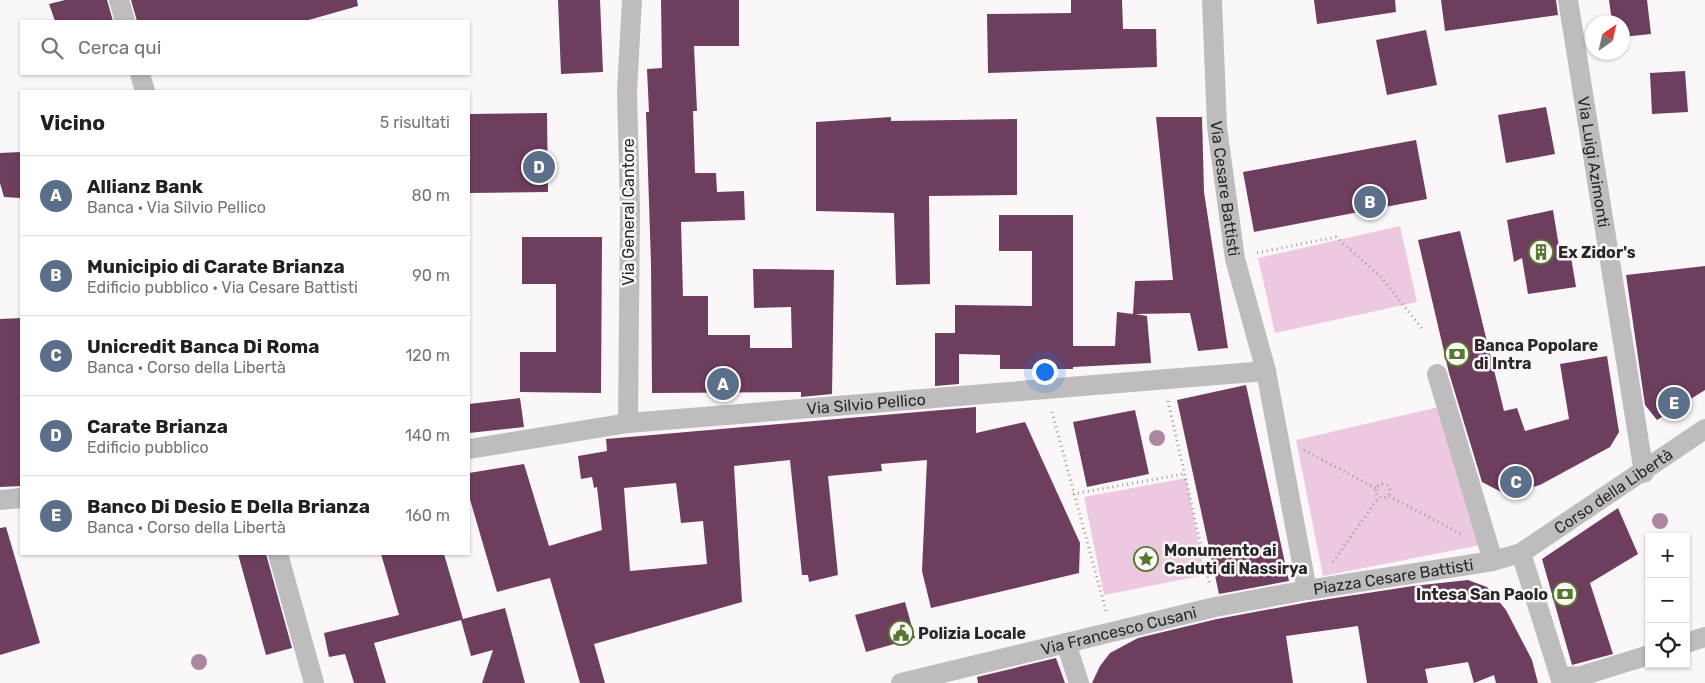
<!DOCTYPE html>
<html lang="it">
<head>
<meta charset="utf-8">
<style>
	:root { --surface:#fff; --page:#f2f2f2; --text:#202124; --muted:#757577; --line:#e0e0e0; --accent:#57782f }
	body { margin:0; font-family:Rubik,sans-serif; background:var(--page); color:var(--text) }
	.controls { position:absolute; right:15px; bottom:15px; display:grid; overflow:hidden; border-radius:0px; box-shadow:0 1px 4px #0004 }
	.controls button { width:45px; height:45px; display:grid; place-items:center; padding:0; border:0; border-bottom:1px solid var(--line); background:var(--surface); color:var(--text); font:25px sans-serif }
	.compass { position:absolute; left:1585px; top:15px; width:45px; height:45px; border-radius:50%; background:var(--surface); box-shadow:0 1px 4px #0004; rotate:34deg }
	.you { position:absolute; left:1044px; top:371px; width:18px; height:18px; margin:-12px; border:4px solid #fff; border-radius:50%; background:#1a73e8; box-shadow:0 0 0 8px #1a73e833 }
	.badge { display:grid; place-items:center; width:32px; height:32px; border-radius:50%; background:var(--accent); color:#fff; font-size:16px; font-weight:700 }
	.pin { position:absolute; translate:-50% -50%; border:2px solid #fff; box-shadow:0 1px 5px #0006 }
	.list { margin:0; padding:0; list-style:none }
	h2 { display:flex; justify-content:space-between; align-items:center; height:65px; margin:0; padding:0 20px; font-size:21px }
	h2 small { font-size:16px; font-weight:400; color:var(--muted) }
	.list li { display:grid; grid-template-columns:32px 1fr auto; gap:15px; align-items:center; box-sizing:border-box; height:80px; padding:0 20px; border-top:1px solid var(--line) }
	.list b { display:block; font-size:19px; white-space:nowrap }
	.list p { margin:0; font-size:16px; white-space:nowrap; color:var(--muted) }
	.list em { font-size:16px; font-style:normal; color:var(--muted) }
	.icon { flex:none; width:28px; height:28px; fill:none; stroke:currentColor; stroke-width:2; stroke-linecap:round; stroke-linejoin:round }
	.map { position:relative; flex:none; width:1705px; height:683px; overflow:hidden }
	.search { position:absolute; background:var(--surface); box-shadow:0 1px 4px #0004; left:20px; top:20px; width:450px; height:55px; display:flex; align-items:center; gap:12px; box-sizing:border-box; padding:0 18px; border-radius:0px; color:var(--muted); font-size:19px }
	.panel { position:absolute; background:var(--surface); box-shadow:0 1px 4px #0004; left:20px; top:90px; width:450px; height:465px; border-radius:0px }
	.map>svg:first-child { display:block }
	.green { fill:#edc9e0 }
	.building { fill:#6d3e5e; fill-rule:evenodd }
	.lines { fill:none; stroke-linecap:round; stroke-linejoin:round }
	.path { stroke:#9c999b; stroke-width:3; stroke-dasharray:1 4; stroke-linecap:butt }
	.street { stroke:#bebcbd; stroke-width:20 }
	.tree { fill:#ad87a2 }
	.labels { text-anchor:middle; stroke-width:5; stroke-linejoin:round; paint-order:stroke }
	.street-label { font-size:16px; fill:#292728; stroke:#fbf7f9 }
	.poi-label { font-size:16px; font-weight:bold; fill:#292728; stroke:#fbf7f9; text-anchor:start }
</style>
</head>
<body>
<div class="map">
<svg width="1705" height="683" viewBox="0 0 1705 683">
	<rect width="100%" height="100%" fill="#fbf7f9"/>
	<!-- green -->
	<path class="green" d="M1400,226L1417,302L1275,333L1258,258Z
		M1443,406L1481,545L1323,576L1296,440Z
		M1186,478L1205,575L1104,595L1084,497Z"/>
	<!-- building -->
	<path class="building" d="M65,0H107L113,21H55L49,4Z
		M131,0H357L358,6L305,21H137Z
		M558,0H600L603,72L561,74Z
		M661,0H739V46H694L697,111H693L695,173H716L717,192L744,191L745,220L681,222L683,296H708V335H750V348H792L791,307L754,308L753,269L834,270L832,394L801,397V392L652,393L651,263L646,112H649L647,69L662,68Z
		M1071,0H1122L1123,29H1156L1157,67L988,73L987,14L1071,13Z
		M1314,0H1395L1396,12L1317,24Z
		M1441,0H1556L1558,15L1445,31Z
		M1609,0H1647L1651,34L1622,37V22H1612Z
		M1426,30L1437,85L1387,95L1376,40Z
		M1685,71L1688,112L1652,114L1650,73Z
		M1546,107L1555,154L1506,163L1498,115Z
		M547,113L548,192L469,193V114Z
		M891,117V121L1017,119V195L929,196L930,284L896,285L894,213L816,211V122Z
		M1156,117H1202L1204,192L1228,348L1198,351L1190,313L1135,314L1147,316L1151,363L1073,367V369H1000V355L959,354V384L935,386V333H955V305L1032,306V251H999V215H1073V346H1115L1117,312L1133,314L1135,281L1173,280Z
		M1416,140L1427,199L1254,232L1243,172Z
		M21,152V198L4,197L0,183V153Z
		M1553,210L1559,247L1569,245L1576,287L1528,294L1522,258L1514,262L1507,220Z
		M1460,231L1504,411L1517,408L1525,431L1569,419L1560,364L1607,356L1619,432L1610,447L1540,485L1507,495L1482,482L1449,373L1418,240Z
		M522,237H602L601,393L520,392V352H556V284H522Z
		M1705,266V390L1657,420L1645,405L1626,275Z
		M21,318V486L0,487V319Z
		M1246,385L1289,581L1219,594L1177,400Z
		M520,398L524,427L469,433V404Z
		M976,407V433L1025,422L1080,543L1079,573L931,608L922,571L927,460L881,464L882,471L828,476L838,575L809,582L808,575H802L790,460L734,466L742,602L594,644L605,683H580L550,578L497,592L469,496V473L524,464L549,546L602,530L597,487L594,488L592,477L581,479L578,456L607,451L606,439ZM676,483L681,523L703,521L707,564L630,571L624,488Z
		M1135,410L1149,474L1087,487L1073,422Z
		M1618,508L1638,554L1590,583L1613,654L1572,665L1542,559Z
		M6,527L40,643L0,655V528Z
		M238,554H266L292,648L266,655Z
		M381,554H444L463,619L505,608L525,683H482L493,650L471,656L461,620L374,643L386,683H354L345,654L329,657L324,633L399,615Z
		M1468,580L1487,587L1506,610L1532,660L1538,683H1496L1494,675L1474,683L1468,662L1425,669L1428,683H1367L1358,626L1286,636L1293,683H1092L1100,666L1110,653L1138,638L1217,619L1309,602L1413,586Z
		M905,602L915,638L866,652L855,615Z
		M1056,658L1065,683H978L977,677Z"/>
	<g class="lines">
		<!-- path -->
		<path class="path" d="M1257,253L1336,237L1382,278L1423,330
			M1168,401L1210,586
			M1052,412L1106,611
			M1304,450L1377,489
			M1376 491a7 7 0 1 1 14 0a7 7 0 1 1-14 0Z
			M1073,494L1184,474
			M1389,496L1461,534
			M1333,562L1379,497"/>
		<!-- street -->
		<g class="street">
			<path d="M119,0L125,21"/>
			<path id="s1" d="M1212,0L1217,127L1235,259L1266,371L1307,590"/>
			<path id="s2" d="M1568,0L1644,473"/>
			<path d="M140,74L145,91"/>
			<path d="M1437,374L1493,561"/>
			<path d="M628,423L630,210L627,92L632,0"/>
			<path id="s3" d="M469,449L628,423L1266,371"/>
			<path d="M0,500L21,498"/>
			<path d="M1521,553L1562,683"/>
			<path d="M278,554L314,683"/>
			<path d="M1066,643L1079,683"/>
			<path d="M1686,643L1705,637"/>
			<path d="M1561,677L1581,676L1649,655"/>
			<path id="s4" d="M901,683L1215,607L1307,590L1493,561L1521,553L1705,429"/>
		</g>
	</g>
	<!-- trees -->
	<g class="tree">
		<circle cx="1157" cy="438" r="8"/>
		<circle cx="1660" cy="521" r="8"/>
		<circle cx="199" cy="662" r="8"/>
	</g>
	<!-- icons -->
	<defs>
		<symbol id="building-ring" viewBox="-11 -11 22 22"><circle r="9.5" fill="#fbf7f9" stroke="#57782f" stroke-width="1.5"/><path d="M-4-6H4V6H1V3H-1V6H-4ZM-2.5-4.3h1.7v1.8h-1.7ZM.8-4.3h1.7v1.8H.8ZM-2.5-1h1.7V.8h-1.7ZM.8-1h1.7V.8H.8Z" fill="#57782f"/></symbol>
		<symbol id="bank-ring" viewBox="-11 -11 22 22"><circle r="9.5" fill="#fbf7f9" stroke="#57782f" stroke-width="1.5"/><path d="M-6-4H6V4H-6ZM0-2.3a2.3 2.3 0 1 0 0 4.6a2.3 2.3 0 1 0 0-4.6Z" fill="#57782f"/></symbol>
		<symbol id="sight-ring" viewBox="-11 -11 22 22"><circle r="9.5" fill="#fbf7f9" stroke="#57782f" stroke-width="1.5"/><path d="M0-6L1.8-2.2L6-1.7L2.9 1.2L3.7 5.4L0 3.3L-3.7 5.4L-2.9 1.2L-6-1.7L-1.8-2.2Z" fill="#57782f"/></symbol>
		<symbol id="civic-ring" viewBox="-11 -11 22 22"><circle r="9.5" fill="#fbf7f9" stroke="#57782f" stroke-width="1.5"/><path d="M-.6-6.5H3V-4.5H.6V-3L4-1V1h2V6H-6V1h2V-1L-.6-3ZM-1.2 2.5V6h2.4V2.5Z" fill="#57782f"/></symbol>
	</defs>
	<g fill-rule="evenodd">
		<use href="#building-ring" x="1527" y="238" width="28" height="28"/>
		<use href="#bank-ring" x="1443" y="340" width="28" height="28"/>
		<use href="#sight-ring" x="1132" y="545" width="28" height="28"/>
		<use href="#bank-ring" x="1551" y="580" width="28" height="28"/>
		<use href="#civic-ring" x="887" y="619" width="28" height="28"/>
	</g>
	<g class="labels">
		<!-- street labels -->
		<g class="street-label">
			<text dy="6" stroke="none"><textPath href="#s2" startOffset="164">Via Luigi Azimonti</textPath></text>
			<text dy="6" stroke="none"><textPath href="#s1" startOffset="189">Via Cesare Battisti</textPath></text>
			<text transform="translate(628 212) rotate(-90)" y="6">Via General Cantore</text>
			<text dy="6" stroke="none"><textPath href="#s3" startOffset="400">Via Silvio Pellico</textPath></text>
			<text dy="6" stroke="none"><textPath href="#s4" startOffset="745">Corso della Libertà</textPath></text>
			<text dy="6" stroke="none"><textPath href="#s4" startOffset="504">Piazza Cesare Battisti</textPath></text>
			<text dy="6" stroke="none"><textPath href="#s4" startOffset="224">Via Francesco Cusani</textPath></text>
		</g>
		<!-- poi labels -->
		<g class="poi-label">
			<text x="1558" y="258">Ex Zidor's</text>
			<text x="1474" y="351">Banca Popolare<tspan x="1474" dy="18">di Intra</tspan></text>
			<text x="1164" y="556">Monumento ai<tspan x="1164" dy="18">Caduti di Nassirya</tspan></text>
			<text x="1548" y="600" text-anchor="end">Intesa San Paolo</text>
			<text x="918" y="639">Polizia Locale</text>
		</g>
	</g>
</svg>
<div class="controls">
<button>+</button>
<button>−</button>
<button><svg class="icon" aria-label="locate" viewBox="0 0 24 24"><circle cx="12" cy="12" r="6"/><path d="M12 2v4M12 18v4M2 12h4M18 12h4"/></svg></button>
</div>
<svg class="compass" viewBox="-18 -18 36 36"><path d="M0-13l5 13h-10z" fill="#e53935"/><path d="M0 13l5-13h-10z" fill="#757577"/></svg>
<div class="you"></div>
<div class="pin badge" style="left:723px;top:384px;background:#5c6f8a">A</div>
<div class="pin badge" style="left:1370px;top:202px;background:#5c6f8a">B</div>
<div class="pin badge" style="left:1516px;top:482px;background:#5c6f8a">C</div>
<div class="pin badge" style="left:539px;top:167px;background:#5c6f8a">D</div>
<div class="pin badge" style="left:1674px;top:403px;background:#5c6f8a">E</div>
<div class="search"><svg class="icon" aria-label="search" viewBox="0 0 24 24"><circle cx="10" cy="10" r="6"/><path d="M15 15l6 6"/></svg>Cerca qui</div>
<section class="panel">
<h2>Vicino<small>5 risultati</small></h2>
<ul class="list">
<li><span class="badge" style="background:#5c6f8a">A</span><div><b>Allianz Bank</b><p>Banca · Via Silvio Pellico</p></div><em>80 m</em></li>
<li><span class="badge" style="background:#5c6f8a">B</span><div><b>Municipio di Carate Brianza</b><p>Edificio pubblico · Via Cesare Battisti</p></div><em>90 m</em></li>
<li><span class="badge" style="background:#5c6f8a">C</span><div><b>Unicredit Banca Di Roma</b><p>Banca · Corso della Libertà</p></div><em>120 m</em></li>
<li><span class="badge" style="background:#5c6f8a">D</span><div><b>Carate Brianza</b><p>Edificio pubblico</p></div><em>140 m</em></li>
<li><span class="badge" style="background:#5c6f8a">E</span><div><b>Banco Di Desio E Della Brianza</b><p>Banca · Corso della Libertà</p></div><em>160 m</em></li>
</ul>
</section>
</div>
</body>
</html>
